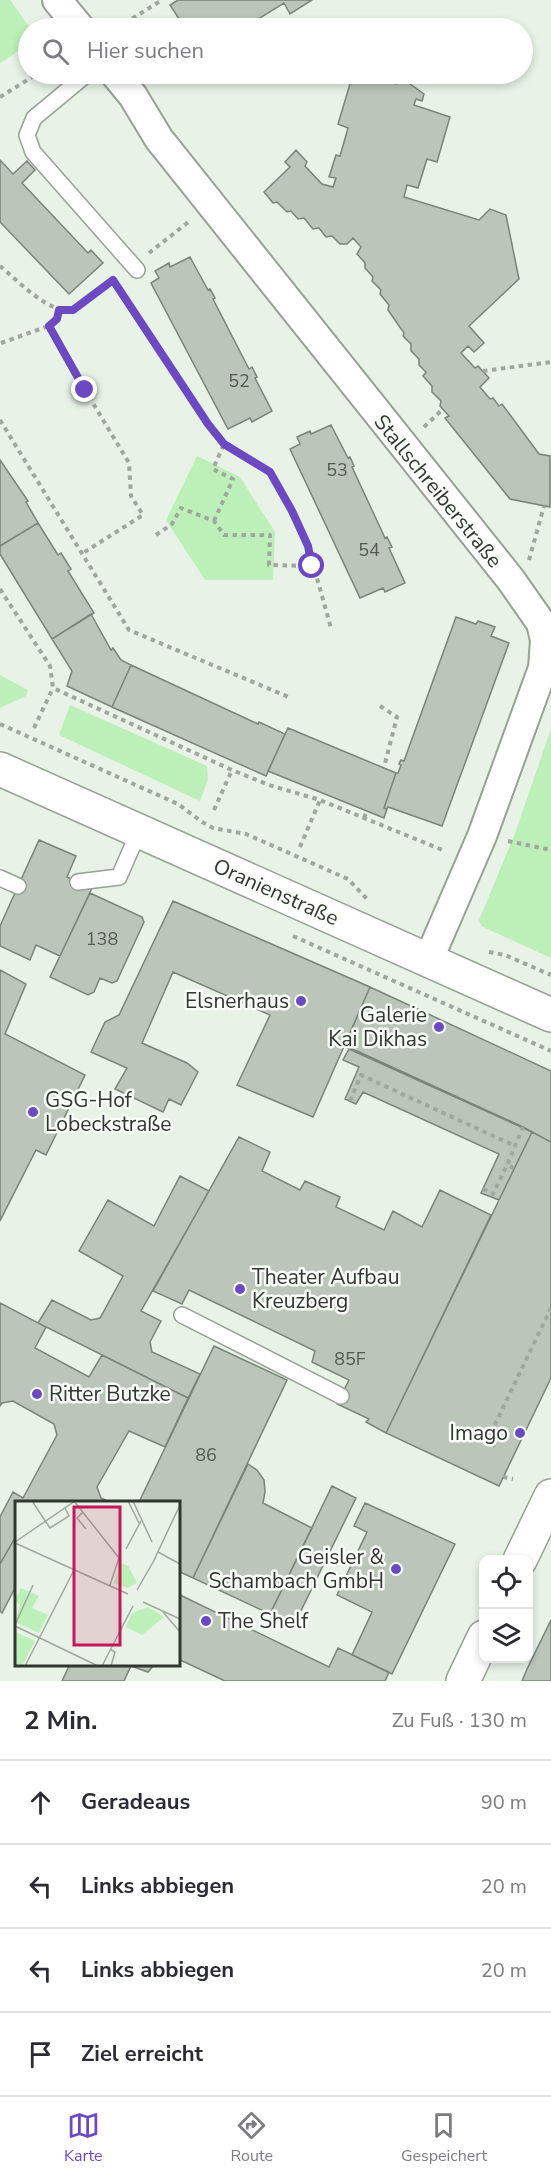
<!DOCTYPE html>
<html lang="de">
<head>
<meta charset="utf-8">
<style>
	:root { --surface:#fff; --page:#f2f2f3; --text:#2b2b33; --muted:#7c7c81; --line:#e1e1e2; --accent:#6d49c1 }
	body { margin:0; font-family:"Nunito Sans",sans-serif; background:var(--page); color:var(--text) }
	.controls { position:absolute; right:18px; bottom:18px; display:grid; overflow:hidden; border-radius:12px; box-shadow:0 3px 9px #0003 }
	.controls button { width:54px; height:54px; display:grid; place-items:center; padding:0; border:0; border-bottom:2px solid var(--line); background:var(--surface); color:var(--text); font:30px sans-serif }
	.stop { position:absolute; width:18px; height:18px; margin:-14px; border:4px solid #6d49c1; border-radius:50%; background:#fff }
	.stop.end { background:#6d49c1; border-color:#fff; box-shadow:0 2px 6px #0008 }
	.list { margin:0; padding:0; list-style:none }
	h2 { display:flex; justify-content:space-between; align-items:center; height:78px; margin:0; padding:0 24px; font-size:26px }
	h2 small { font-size:20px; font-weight:400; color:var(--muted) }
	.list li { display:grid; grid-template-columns:39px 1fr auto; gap:18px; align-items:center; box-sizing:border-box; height:84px; padding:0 24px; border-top:2px solid var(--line) }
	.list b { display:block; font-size:22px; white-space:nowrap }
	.list em { font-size:20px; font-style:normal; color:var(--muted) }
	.icon { flex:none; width:33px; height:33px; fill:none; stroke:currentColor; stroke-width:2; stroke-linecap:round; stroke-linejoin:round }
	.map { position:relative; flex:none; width:551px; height:1681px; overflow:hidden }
	.search { position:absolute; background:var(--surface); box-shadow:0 3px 9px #0003; left:18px; right:18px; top:18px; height:66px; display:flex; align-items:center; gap:15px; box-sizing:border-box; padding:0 21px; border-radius:33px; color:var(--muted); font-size:22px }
	.sheet { height:414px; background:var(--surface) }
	nav { display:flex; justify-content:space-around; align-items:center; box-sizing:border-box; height:84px; border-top:2px solid var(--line); background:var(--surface); font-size:16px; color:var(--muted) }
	nav a { display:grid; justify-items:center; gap:3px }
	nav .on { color:var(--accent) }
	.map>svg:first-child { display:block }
	.green { fill:#bdefb9 }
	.building { fill:#bbc5ba; stroke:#7a8479; stroke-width:1.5 }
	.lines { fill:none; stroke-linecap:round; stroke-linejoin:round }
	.lane-casing { stroke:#97a196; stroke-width:18 }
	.street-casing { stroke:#97a196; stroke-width:32 }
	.secondary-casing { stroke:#97a196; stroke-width:36 }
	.path { stroke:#9fa79e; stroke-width:4; stroke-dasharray:4.5 4.5; stroke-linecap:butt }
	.lane { stroke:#fff; stroke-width:15 }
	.street { stroke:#fff; stroke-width:28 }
	.secondary { stroke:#fff; stroke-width:33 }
	.route { stroke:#6d49c1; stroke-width:8 }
	.poi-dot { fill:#6d49c1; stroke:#f8fef7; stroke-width:2 }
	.labels { text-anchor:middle; stroke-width:5; stroke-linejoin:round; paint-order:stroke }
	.number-label { font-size:18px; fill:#545a53 }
	.street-label { font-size:21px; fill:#313631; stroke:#f8fef7 }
	.poi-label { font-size:21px; fill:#313631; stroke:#f8fef7; text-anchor:end }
	.inset-road { fill:none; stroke:#9fa79e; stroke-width:1.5 }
	.view { fill:#c2185b; fill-opacity:0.15; stroke:#c2185b; stroke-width:3 }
	.inset-edge { fill:none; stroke:#313631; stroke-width:3 }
</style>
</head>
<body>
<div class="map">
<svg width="551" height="1681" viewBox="0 0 551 1681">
	<rect width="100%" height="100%" fill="#e8f2e7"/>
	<!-- green -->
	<path class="green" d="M0,0H10L30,28H28V45L0,63Z
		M197,456L240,477L275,532L273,580H205L166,520Z
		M0,675L28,690L26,696L0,708Z
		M70,705L207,766L208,779L200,801L59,735Z
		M551,729V958L481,926L479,920L514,836Z"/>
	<!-- building -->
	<path class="building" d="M178,0H312L290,14L284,3L247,26L244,21L232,28H185L170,5Z
		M353,74H380L389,76V81L396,84L406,81L424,94L422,101L416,99L414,105L450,117L437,162L427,159L418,188L407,185L404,197L479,220L490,209L506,215L519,279L469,326L484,343L474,352L468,346L461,353L475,368L478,366L489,378L480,387L490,399L493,398L499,406L502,404L539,454L550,456V507L510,499L445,418L449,416L440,406L441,401L432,392V386L423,376L426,372L419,365V359L411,351V344L403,336L404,333L388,310L389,305L380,294L381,290L372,281L373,277L365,268V263L357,254L361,247L353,238L347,244H340L332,236L326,237L319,228L313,229L304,218L298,219L291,211L287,212L277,202L273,203L264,192L290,167L285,162L296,150L307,162L305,166L322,184L333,187L336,178L329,177L336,155L340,156L348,128L338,124Z
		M0,160L13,174L27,161L35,170L22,183L88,253L91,250L103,263L69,294L0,222Z
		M190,257L208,290L210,289L215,298L213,299L249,369L252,367L257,377L255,378L272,411L252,422L250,418L228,429L151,283L159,278L155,271L169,263L170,267Z
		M331,425L348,458L350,457L354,466L352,467L385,538L387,537L392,547L389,548L405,583L385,592L383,588L360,598L290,449L300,444L297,437L310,431L311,434Z
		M0,460L28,501L26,502L38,523L0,546Z
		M38,523L58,555L61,553L71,569L68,571L94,613L52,639L0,554V546Z
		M91,614L111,650L113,648L121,660L131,665L112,707L67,686L72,671L52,639Z
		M456,617L476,624L478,621L495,627L491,636L509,643L442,826L388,807L387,809L384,808L396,773H398L401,765L399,764L401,760L404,761Z
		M131,665L258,724L259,722L285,734L266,776L112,707Z
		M288,728L396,773L384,808L387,809L384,818L268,771Z
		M39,840L76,856L67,877L92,888L60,956L36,945L30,960L0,946V926Z
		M90,893L142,917L144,922L117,981L112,983L100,978L94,992L88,995L50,977Z
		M173,901L370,987L313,1117L237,1085L270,1015L173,972L142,1043L187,1063L198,1072L181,1105L169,1099L163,1112L115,1089L127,1068L91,1052L105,1022L119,1015Z
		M0,970L26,984L5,1034L85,1075L46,1155L36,1150L0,1221Z
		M370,987L551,1071V1142L523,1127L357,1051L344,1047Z
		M349,1049L532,1132L499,1200L481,1193L499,1154L363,1092L356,1104L345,1099L359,1067L343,1060Z
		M532,1132L551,1142V1378L499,1486L386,1433Z
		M239,1137L270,1152L262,1171L300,1190L305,1181L340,1197L336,1207L384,1230L393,1211L422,1227L440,1190L491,1215L386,1433L366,1422L369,1419L337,1404L349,1380L312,1362L315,1351L189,1290L182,1304L153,1291Z
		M180,1176L209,1191L141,1311L161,1321L150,1342L152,1352L200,1374L188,1398L38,1323L52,1300L91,1320L100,1318L123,1276L79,1251L108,1200L154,1226Z
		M0,1303L46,1327L35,1348L89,1377L102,1355L188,1398L165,1447L129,1431L97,1487L101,1498L110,1502H16V1536L0,1564V1517L13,1492L23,1498L57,1435L54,1424L13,1401L2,1403L0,1406Z
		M214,1346L287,1380L193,1578L178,1571V1502H139Z
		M248,1464L257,1470L264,1480L265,1492L263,1503L312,1528L270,1614L193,1578Z
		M332,1486L356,1498L294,1625L270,1614Z
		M365,1503L455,1544L392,1674L352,1655L372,1612L337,1595L367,1532L354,1526Z
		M16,1536V1586L2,1613L0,1611V1564Z
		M178,1594L329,1667L338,1648L389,1672L385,1681H225L178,1659Z
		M551,1620V1681H522L527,1669Z
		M70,1664H155L148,1672L131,1666L124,1681H62Z"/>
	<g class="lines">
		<defs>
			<path id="lane" d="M87,74L34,118L27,135L33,152L137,270
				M0,878L18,886
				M78,882L119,877L139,831
				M182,1315L341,1396"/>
			<path id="street" d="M57,0L80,28
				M115,74L133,96L159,139L511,580L541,623L545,640L543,668L482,836L428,961"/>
			<path id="secondary" d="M0,769L551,1015
				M520,1560L551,1496
				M463,1681L484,1637"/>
		</defs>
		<!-- lane casing -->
		<use href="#lane" class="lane-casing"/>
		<!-- street casing -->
		<use href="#street" class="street-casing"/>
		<!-- secondary casing -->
		<use href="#secondary" class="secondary-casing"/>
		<!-- path -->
		<path class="path" d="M117,28L162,0
			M0,97L37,74
			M149,253L191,220
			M0,266C16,279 52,317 73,309C84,306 105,286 115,279
			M113,280L208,424L224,444L270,472L292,511L308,546L331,628
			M49,326L85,390L129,463L131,496L143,515L83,553
			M1,343L49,326L57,319L59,310
			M483,371L551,362
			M0,420L129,630L291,698
			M424,427L443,409
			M214,521L233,479L213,469L224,444
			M156,535L172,524L181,508L214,521L224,535H270L269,565L312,566
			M529,560L544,506
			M0,589L50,666L53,688L232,770L269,785L320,800L445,851
			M380,706L397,717L384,767
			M0,724L178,804L202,822L213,828L246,834L348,879L367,899
			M34,728L53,688
			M214,810L232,770
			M364,818L367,811
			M508,841L551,850
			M300,847L320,800
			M293,936L551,1051
			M489,952L505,955L551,975
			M350,1101L361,1075L515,1146
			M514,1168L507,1165L523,1127
			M483,1189L493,1194L507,1165
			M495,1446L487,1441L551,1308
			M503,1477L513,1479"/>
		<!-- lane -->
		<use href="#lane" class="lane"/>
		<!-- street -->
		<use href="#street" class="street"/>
		<!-- secondary -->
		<use href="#secondary" class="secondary"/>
	</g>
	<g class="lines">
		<!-- route -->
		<path class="route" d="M85,390L49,326L57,319L59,310H73L113,280L208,424L224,444L270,472L292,511L308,546L312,566"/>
	</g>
	<!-- markers -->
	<g class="poi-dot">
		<circle cx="301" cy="1001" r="6"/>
		<circle cx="439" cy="1027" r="6"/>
		<circle cx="33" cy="1112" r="6"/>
		<circle cx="240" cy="1289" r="6"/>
		<circle cx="37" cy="1394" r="6"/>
		<circle cx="520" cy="1433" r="6"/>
		<circle cx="396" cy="1569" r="6"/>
		<circle cx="206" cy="1621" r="6"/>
	</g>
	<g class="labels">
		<!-- number labels -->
		<g class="number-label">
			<text x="239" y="387">52</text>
			<text x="337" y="476">53</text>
			<text x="369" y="556">54</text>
			<text x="102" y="945">138</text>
			<text x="350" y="1365">85F</text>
			<text x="206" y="1461">86</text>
		</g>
		<!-- street labels -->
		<g class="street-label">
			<text transform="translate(438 491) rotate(51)" y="7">Stallschreiberstraße</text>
			<text transform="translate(276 892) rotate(24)" y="7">Oranienstraße</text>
		</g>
		<!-- poi labels -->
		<g class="poi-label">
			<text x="289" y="1008">Elsnerhaus</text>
			<text x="427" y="1022">Galerie<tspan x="427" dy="24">Kai Dikhas</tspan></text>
			<text x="45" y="1107" text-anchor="start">GSG-Hof<tspan x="45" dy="24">Lobeckstraße</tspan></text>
			<text x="252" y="1284" text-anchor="start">Theater Aufbau<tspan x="252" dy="24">Kreuzberg</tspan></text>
			<text x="49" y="1401" text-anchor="start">Ritter Butzke</text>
			<text x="508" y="1440">Imago</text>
			<text x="384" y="1564">Geisler &amp;<tspan x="384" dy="24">Schambach GmbH</tspan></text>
			<text x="218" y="1628" text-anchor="start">The Shelf</text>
		</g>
	</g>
	<!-- overview -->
	<g transform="translate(15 1501)">
		<rect width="165" height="165" fill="#e8f2e7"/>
		<path d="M106,62L113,65L122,82L112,87L99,82ZM6,87L24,95L17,107L33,114L24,132L0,121L5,104L0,99ZM133,106L149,116L127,134L111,126L117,112ZM0,131L20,140L7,165H0Z" fill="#bdefb9"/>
		<path class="inset-road" d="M17,0L35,27L54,15L50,7M59,0L104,57L95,84M113,0L124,22M118,0L137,41M68,11L62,17L71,28M0,41L60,0M0,42L113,93M111,48L126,20M143,51L165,63M139,59L165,4M122,89L141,56M128,101L165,118M148,111L165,131M0,124L18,84M0,125L83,165M95,148L100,151L96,165M10,165L59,69M87,165L118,105"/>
		<path class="view" d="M59,6H105V144H59Z"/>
		<rect width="165" height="165" class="inset-edge"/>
	</g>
</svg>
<div class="controls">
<button><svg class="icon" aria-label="locate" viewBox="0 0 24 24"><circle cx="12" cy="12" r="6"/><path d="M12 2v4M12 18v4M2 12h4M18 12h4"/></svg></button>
<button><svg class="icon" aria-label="layers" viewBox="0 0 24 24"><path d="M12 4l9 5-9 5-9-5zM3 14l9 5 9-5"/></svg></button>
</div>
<div class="stop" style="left:312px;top:566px"></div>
<div class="stop end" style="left:85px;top:390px"></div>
<div class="search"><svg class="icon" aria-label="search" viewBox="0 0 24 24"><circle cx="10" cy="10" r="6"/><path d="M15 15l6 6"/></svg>Hier suchen</div>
</div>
<section class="sheet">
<h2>2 Min.<small>Zu Fuß · 130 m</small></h2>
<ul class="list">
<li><svg class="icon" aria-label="ahead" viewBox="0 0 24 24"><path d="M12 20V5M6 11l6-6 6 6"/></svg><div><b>Geradeaus</b></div><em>90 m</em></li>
<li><svg class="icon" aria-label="left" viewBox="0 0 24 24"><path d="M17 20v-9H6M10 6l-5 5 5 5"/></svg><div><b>Links abbiegen</b></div><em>20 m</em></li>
<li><svg class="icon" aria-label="left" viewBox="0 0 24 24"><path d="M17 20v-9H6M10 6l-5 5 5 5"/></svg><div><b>Links abbiegen</b></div><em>20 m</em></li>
<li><svg class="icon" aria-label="arrive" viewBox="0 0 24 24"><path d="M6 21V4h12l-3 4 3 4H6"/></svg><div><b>Ziel erreicht</b></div></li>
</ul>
</section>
<nav>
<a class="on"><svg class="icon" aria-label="map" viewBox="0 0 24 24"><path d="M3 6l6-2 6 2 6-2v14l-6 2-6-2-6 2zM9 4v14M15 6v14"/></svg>Karte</a>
<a><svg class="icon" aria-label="directions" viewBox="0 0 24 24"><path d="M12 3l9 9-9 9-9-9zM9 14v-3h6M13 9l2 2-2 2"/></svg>Route</a>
<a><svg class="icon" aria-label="saved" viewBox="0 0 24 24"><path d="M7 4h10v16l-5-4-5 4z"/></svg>Gespeichert</a>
</nav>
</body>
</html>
